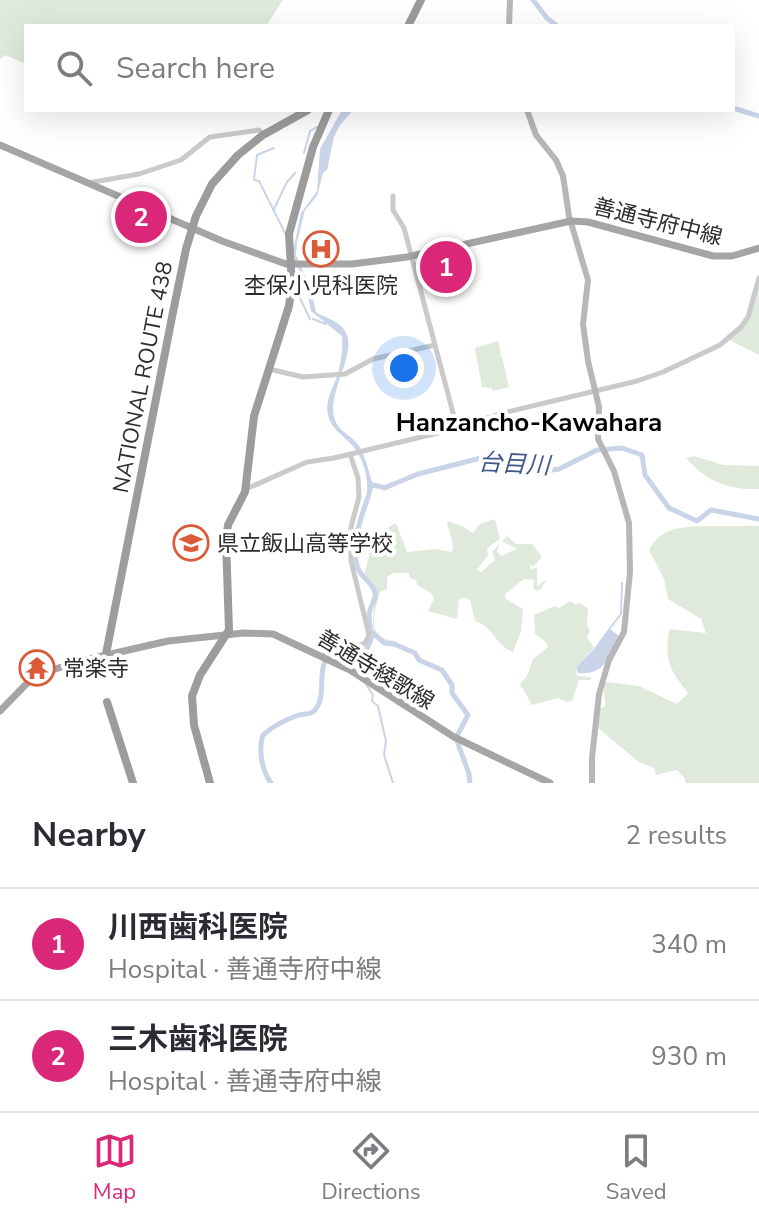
<!DOCTYPE html>
<html lang="en">
<head>
<meta charset="utf-8">
<style>
	:root { --surface:#fff; --page:#f7f7f7; --text:#2b2b33; --muted:#7c7c81; --line:#e1e1e2; --accent:#db2777 }
	body { margin:0; font-family:"Nunito Sans","Noto Sans JP",sans-serif; background:var(--page); color:var(--text) }
	.you { position:absolute; left:404px; top:368px; width:28px; height:28px; margin:-20px; border:6px solid #fff; border-radius:50%; background:#1a73e8; box-shadow:0 0 0 12px #1a73e833 }
	.badge { display:grid; place-items:center; width:52px; height:52px; border-radius:50%; background:var(--accent); color:#fff; font-size:26px; font-weight:700 }
	.pin { position:absolute; translate:-50% -50%; border:4px solid #fff; box-shadow:0 2px 8px #0006 }
	.list { margin:0; padding:0; list-style:none }
	h2 { display:flex; justify-content:space-between; align-items:center; height:104px; margin:0; padding:0 32px; font-size:34px }
	h2 small { font-size:26px; font-weight:400; color:var(--muted) }
	.list li { display:grid; grid-template-columns:52px 1fr auto; gap:24px; align-items:center; box-sizing:border-box; height:112px; padding:0 32px; border-top:2px solid var(--line) }
	.list b { display:block; font-size:30px; white-space:nowrap }
	.list p { margin:0; font-size:26px; white-space:nowrap; color:var(--muted) }
	.list em { font-size:26px; font-style:normal; color:var(--muted) }
	.icon { flex:none; width:44px; height:44px; fill:none; stroke:currentColor; stroke-width:2; stroke-linecap:round; stroke-linejoin:round }
	.map { position:relative; flex:none; width:759px; height:783px; overflow:hidden }
	.search { position:absolute; background:var(--surface); box-shadow:0 8px 32px #0002; left:24px; right:24px; top:24px; height:88px; display:flex; align-items:center; gap:20px; box-sizing:border-box; padding:0 28px; border-radius:0px; color:var(--muted); font-size:30px }
	.sheet { height:328px; background:var(--surface) }
	nav { display:flex; justify-content:space-around; align-items:center; box-sizing:border-box; height:112px; border-top:2px solid var(--line); background:var(--surface); font-size:22px; color:var(--muted) }
	nav a { display:grid; justify-items:center; gap:4px }
	nav .on { color:var(--accent) }
	.map>svg:first-child { display:block }
	.green { fill:#dfeadc }
	.water { fill:#c9d4e9 }
	.lines { fill:none; stroke-linecap:round; stroke-linejoin:round }
	.stream { stroke:#c9d4e9; stroke-width:2 }
	.river { stroke:#c9d4e9; stroke-width:5 }
	.tertiary { stroke:#cacaca; stroke-width:5 }
	.secondary { stroke:#b7b7b7; stroke-width:6 }
	.primary { stroke:#a5a5a5; stroke-width:7 }
	.trunk { stroke:#9c9c9c; stroke-width:8 }
	.labels { text-anchor:middle; stroke-width:8; stroke-linejoin:round; paint-order:stroke }
	.street-label { font-size:22px; fill:#2d2d2d; stroke:#fff }
	.poi-label { font-size:22px; fill:#2d2d2d; stroke:#fff; text-anchor:start }
	.water-label { font-size:24px; font-style:italic; fill:#40598a; stroke:#fff }
	.quarter-label { font-size:26px; font-weight:bold; fill:#000; stroke:#fff }
</style>
</head>
<body>
<div class="map">
<svg width="759" height="783" viewBox="0 0 759 783">
	<rect width="100%" height="100%" fill="#fff"/>
	<!-- green -->
	<path class="green" d="M0,0H283L266,26H26V64L5,55L0,59Z
		M759,283V355L729,340L745,326Z
		M498,341L501,354L499,355L502,357L509,387L493,391L492,388L482,387L475,348Z
		M694,456L723,465L759,466V489C730,491 704,480 686,458Z
		M495,519L500,539L487,548L488,555L477,570L481,572L495,560L492,552L500,543L497,551L501,556L517,549L502,541L507,536L516,544H532L542,557L533,567L530,564L531,570L537,567V586L547,579L541,589L536,591L533,587L534,580L524,579L505,594L506,599L523,609L521,632L513,652C496,646 493,626 475,621L470,600L465,598L459,599L457,619L428,611L434,599L431,593L417,585L416,580L410,578L409,573H394L387,577V589L380,592C377,605 365,632 386,639C390,641 394,640 398,642C361,643 376,612 376,590L364,576L374,536L396,523L407,552L435,549L452,552C455,540 448,533 447,521L462,526L473,533L480,524Z
		M707,526H759V783H686L684,777L677,770L656,775L654,768L639,762L598,728L599,708L605,707C606,700 603,693 604,685L607,682L639,686L677,704L688,693C668,667 665,661 669,629L706,633L701,619L668,599L664,579L649,550C662,526 682,527 707,526Z
		M570,601L576,605L579,603L588,608L587,625L590,631L587,637L594,648L576,667L577,676L592,677L590,680H579L572,701L567,702L558,698L532,705L520,684L527,676L533,659L548,647L546,642L535,634L534,615L555,606L559,608Z"/>
	<!-- water -->
	<path class="water" d="M342,110H353L340,125L334,137L327,170L323,173L317,196L305,210L297,242L296,255L311,290L316,312C327,319 338,320 345,331C359,352 325,395 335,420C339,432 353,436 360,447C365,457 369,471 372,482L388,486V490L373,488L368,504L364,502C372,485 364,458 351,444C343,435 331,429 328,415C325,401 331,392 336,379C341,366 343,349 342,336L311,311L306,286L295,260L294,247L301,213L317,191L320,149Z
		M609,628L620,637C608,657 605,676 578,673L576,667L593,650Z"/>
	<g class="lines">
		<!-- stream -->
		<path class="stream" d="M274,148L257,155L254,180L259,181L286,235
			M304,153L310,131L317,127
			M274,209L287,182L295,173
			M295,288L310,319
			M313,319L326,324
			M599,450L600,451
			M610,628L621,614L622,583
			M353,668V653
			M366,684L373,695L372,701L378,706L386,741L384,755L393,783"/>
		<!-- river -->
		<path class="river" d="M533,0L547,18L557,26
			M733,108L759,116
			M384,488L418,474L481,458L545,471L559,469L597,450L622,448L642,455L645,475L669,508L697,521L711,510L759,519
			M373,633L384,643L394,644L415,653L419,660L442,670L452,685V693L468,715L456,738L469,774L470,783
			M271,783C262,771 258,749 263,735C271,728 285,720 296,716C302,713 309,716 314,711C328,696 316,673 328,656L342,653H364C376,635 370,634 369,617C368,608 377,600 375,592C372,582 360,577 357,566C352,541 360,520 368,497"/>
		<!-- tertiary -->
		<path class="tertiary" d="M88,183L139,174L181,160L210,137L259,130L263,135
			M393,196V210L404,228L457,428
			M269,369L303,377L345,374L373,359L435,345
			M246,489L307,462L334,458L442,432L507,412L637,381L663,372L720,345L741,327L748,317L759,278
			M323,657L330,651L361,645L365,643L369,635L351,561V527L359,497L358,478L350,454"/>
		<!-- secondary -->
		<path class="secondary" d="M509,26L510,0
			M527,110L536,135L556,160L563,176L569,216L588,280L583,324L588,361L599,407L598,439L614,471L629,523L630,572L624,632L609,660L599,694L592,758V783"/>
		<!-- primary -->
		<path class="primary" d="M0,145L222,241L286,264H352L407,257L571,221L588,222L713,256H732L759,248
			M0,711L34,676L80,661L168,641L244,633L273,634L350,670L454,737L550,783"/>
		<!-- trunk -->
		<path class="trunk" d="M408,26L421,0
			M106,654L173,312L186,249L196,216L212,184L238,155L263,135L308,110
			M107,702L133,783
			M210,783L194,725L192,696L200,675L229,630L226,540L228,525L245,492L254,416L289,306L292,285L289,234L313,147L329,110"/>
	</g>
	<!-- icons -->
	<defs>
		<symbol id="hospital-ring" viewBox="-11 -11 22 22"><circle r="9.5" fill="#fff" stroke="#db5a39" stroke-width="1.5"/><path d="M-5-5h3v3.5h4V-5h3V5h-3V1.5h-4V5h-3Z" fill="#db5a39"/></symbol>
		<symbol id="school-ring" viewBox="-11 -11 22 22"><circle r="9.5" fill="#fff" stroke="#db5a39" stroke-width="1.5"/><path d="M0-5L7-2L0 1L-7-2ZM-4 1L0 2.5L4 1V4Q0 6-4 4Z" fill="#db5a39"/></symbol>
		<symbol id="temple-ring" viewBox="-11 -11 22 22"><circle r="9.5" fill="#fff" stroke="#db5a39" stroke-width="1.5"/><path d="M0-6L5-2H3V0L6.5 2.5H4V6H1.5V3h-3V6H-4V2.5H-6.5L-3 0V-2H-5Z" fill="#db5a39"/></symbol>
	</defs>
	<g fill-rule="evenodd">
		<use href="#hospital-ring" x="301" y="229" width="40" height="40"/>
		<use href="#school-ring" x="171" y="523" width="40" height="40"/>
		<use href="#temple-ring" x="17" y="648" width="40" height="40"/>
	</g>
	<g class="labels">
		<!-- street labels -->
		<g class="street-label">
			<text transform="translate(658 221) rotate(14)" y="8">善通寺府中線</text>
			<text transform="translate(142 377) rotate(-79)" y="8">NATIONAL ROUTE 438</text>
			<text transform="translate(376 669) rotate(31)" y="8">善通寺綾歌線</text>
		</g>
		<!-- poi labels -->
		<g class="poi-label">
			<text x="321" y="293" text-anchor="middle">杢保小児科医院</text>
			<text x="217" y="551">県立飯山高等学校</text>
			<text x="63" y="676">常楽寺</text>
		</g>
		<!-- water labels -->
		<g class="water-label">
			<text transform="translate(514 464) rotate(3)" y="8">台目川</text>
		</g>
		<!-- quarter labels -->
		<g class="quarter-label">
			<text x="529" y="431">Hanzancho-Kawahara</text>
		</g>
	</g>
</svg>
<div class="you"></div>
<div class="pin badge" style="left:446px;top:267px">1</div>
<div class="pin badge" style="left:141px;top:217px">2</div>
<div class="search"><svg class="icon" aria-label="search" viewBox="0 0 24 24"><circle cx="10" cy="10" r="6"/><path d="M15 15l6 6"/></svg>Search here</div>
</div>
<section class="sheet">
<h2>Nearby<small>2 results</small></h2>
<ul class="list">
<li><span class="badge">1</span><div><b>川西歯科医院</b><p>Hospital · 善通寺府中線</p></div><em>340 m</em></li>
<li><span class="badge">2</span><div><b>三木歯科医院</b><p>Hospital · 善通寺府中線</p></div><em>930 m</em></li>
</ul>
</section>
<nav>
<a class="on"><svg class="icon" aria-label="map" viewBox="0 0 24 24"><path d="M3 6l6-2 6 2 6-2v14l-6 2-6-2-6 2zM9 4v14M15 6v14"/></svg>Map</a>
<a><svg class="icon" aria-label="directions" viewBox="0 0 24 24"><path d="M12 3l9 9-9 9-9-9zM9 14v-3h6M13 9l2 2-2 2"/></svg>Directions</a>
<a><svg class="icon" aria-label="saved" viewBox="0 0 24 24"><path d="M7 4h10v16l-5-4-5 4z"/></svg>Saved</a>
</nav>
</body>
</html>
